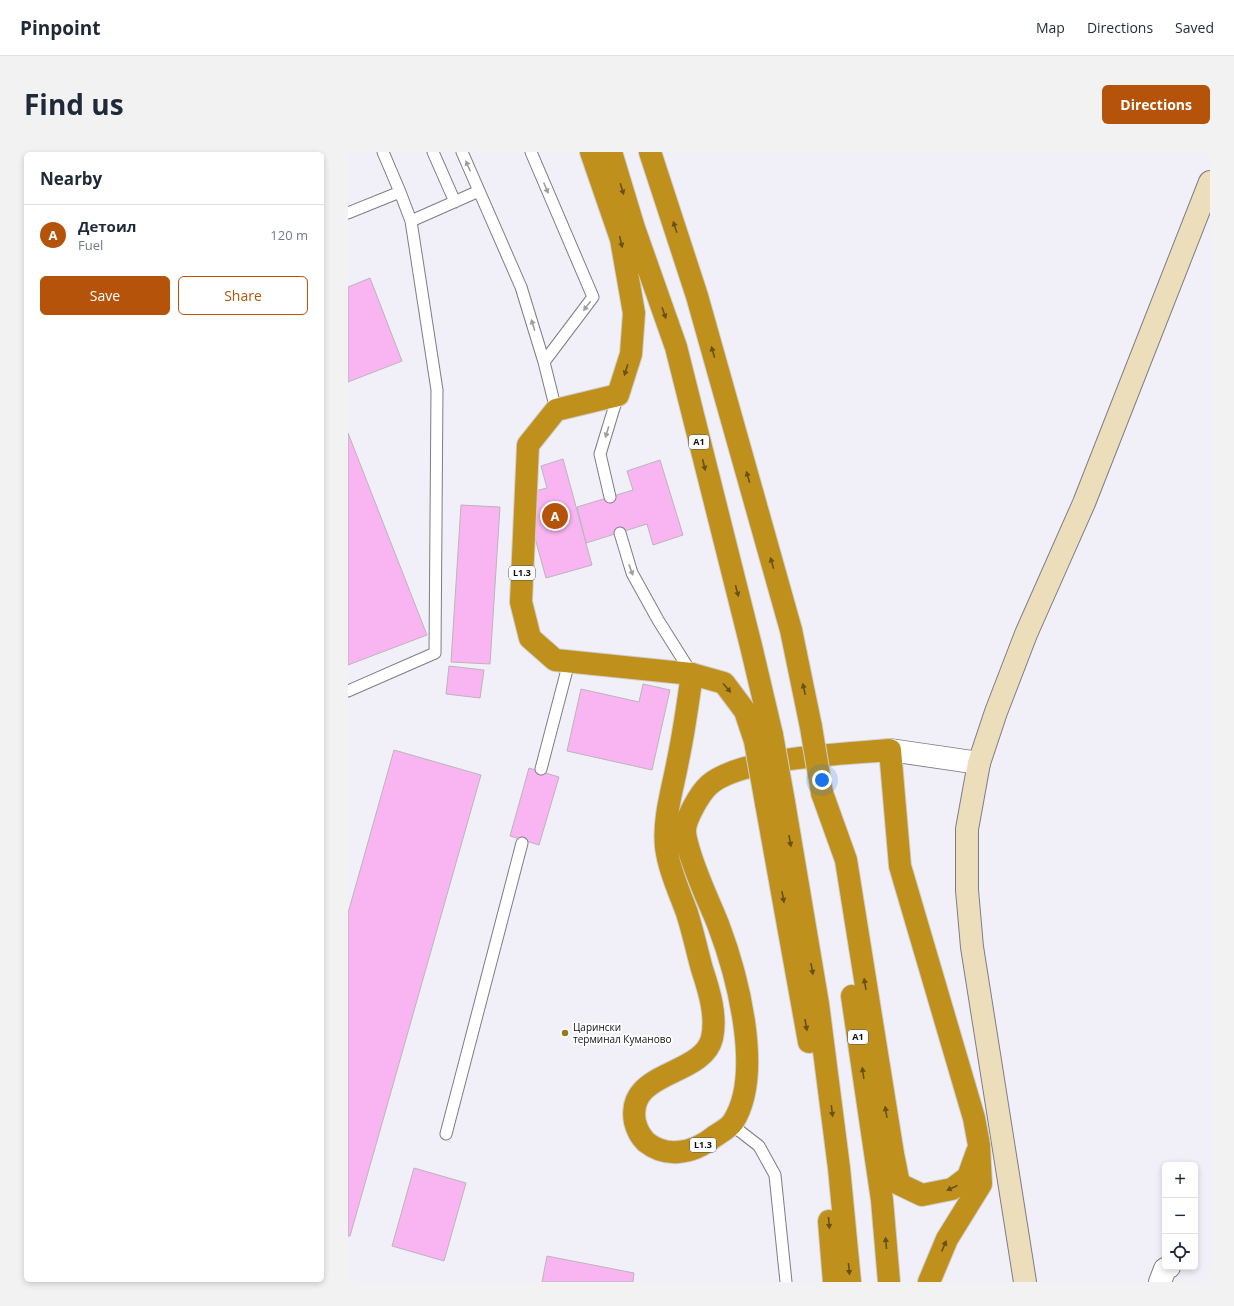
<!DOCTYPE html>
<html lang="en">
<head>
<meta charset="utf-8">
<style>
	:root { --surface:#fff; --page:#f2f2f3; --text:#1f2937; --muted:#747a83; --line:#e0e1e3; --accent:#b45309 }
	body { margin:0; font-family:"Open Sans",sans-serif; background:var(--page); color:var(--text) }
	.controls { position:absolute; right:12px; bottom:12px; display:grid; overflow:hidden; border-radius:6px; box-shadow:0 2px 6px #0003 }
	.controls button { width:36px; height:36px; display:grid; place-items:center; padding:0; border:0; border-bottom:1px solid var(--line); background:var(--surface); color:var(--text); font:20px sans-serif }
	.you { position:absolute; left:474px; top:628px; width:14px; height:14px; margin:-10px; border:3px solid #fff; border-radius:50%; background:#1a73e8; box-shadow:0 0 0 6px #1a73e833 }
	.badge { display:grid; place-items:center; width:26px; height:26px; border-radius:50%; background:var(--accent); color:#fff; font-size:13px; font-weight:700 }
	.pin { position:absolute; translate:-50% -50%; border:2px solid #fff; box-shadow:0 1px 4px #0006 }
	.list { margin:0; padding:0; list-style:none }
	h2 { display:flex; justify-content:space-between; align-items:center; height:52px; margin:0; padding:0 16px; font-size:17px }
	h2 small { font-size:13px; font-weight:400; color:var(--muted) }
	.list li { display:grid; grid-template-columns:26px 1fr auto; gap:12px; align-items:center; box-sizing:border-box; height:60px; padding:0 16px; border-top:1px solid var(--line) }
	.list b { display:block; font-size:15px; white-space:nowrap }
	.list p { margin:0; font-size:13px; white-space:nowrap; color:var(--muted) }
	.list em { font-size:13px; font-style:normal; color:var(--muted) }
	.actions { display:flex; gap:8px; padding:12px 16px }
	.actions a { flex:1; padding:9px 0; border:1px solid var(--accent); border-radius:6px; text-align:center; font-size:14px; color:var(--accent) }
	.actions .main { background:var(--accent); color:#fff }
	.icon { flex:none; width:22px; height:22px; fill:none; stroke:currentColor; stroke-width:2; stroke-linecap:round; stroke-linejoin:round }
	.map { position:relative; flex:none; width:862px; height:1130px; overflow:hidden; border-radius:6px }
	header { display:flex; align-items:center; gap:24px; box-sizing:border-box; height:56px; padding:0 20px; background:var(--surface); border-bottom:1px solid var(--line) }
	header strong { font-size:19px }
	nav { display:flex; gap:22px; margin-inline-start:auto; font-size:14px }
	.intro { display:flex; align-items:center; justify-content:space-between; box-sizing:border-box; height:96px; padding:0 24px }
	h1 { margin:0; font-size:28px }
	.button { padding:10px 18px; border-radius:6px; background:var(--accent); color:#fff; font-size:14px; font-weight:700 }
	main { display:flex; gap:24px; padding:0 24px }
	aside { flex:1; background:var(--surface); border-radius:6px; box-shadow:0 2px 6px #0003 }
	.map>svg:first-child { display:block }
	.building { fill:#f8b5f1; stroke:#bcb4bb }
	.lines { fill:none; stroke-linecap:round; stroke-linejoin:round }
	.service-casing { stroke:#7e7d85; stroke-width:13 }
	.minor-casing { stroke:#7e7d85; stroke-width:24 }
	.secondary-casing { stroke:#7e7d85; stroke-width:24 }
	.motorway-casing { stroke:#cfcfd0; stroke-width:24 }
	.service { stroke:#fff; stroke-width:11 }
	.minor { stroke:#fff; stroke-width:22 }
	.secondary { stroke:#ecdebb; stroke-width:22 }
	.motorway { stroke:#bf911c; stroke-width:22 }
	.motorway-bridge-casing { stroke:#cfcfd0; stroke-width:24; stroke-linecap:butt }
	.motorway-bridge { stroke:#bf911c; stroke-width:22 }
	.oneway { fill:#9f9fa1 }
	.oneway2 { fill:#685018 }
	.poi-dot { fill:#937b22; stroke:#fefefe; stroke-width:1.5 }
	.labels { text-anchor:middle; stroke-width:4; stroke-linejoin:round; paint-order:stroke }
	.shield { fill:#fefefe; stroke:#57575a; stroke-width:1 }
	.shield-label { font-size:9px; font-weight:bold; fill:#101013 }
	.poi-label { font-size:10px; fill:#101013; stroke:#fefefe; text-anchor:start }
</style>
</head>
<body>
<header>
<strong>Pinpoint</strong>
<nav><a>Map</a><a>Directions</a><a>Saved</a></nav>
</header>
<div class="intro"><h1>Find us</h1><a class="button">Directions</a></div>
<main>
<aside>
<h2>Nearby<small></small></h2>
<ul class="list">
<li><span class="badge">A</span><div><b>Детоил</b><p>Fuel</p></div><em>120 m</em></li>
</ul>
<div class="actions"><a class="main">Save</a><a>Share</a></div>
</aside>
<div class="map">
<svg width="862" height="1130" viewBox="0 0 862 1130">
	<rect width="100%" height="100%" fill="#f1f0f9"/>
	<!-- building -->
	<path class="building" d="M22,126L54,209L0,230V135Z
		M0,281L79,483L0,513Z
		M215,307L244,413L198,426L183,372L187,339L199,336L193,314Z
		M312,308L335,383L305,393L299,372L238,391L229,355L285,338L279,319Z
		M113,353L152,355L142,512L103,510Z
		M101,514L136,518L132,546L98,542Z
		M295,532L322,538L304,618L219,599L233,537L291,550Z
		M46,598L133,623L2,1084H0V761Z
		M181,616L211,625L191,693L162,684Z
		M66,1016L118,1031L96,1109L44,1094Z
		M199,1104L286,1121L285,1130H194Z"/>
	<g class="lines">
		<defs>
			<path id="service" d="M35,0L52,40
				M85,0L107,50
				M114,0L173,135L196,210L208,258
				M183,0L245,145L196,210
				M0,61L52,40L63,69L89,238L87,501L0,539
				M63,69L131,39
				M262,345L252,302L270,243
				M272,381L284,421L310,468L344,522
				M193,617L221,510
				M384,973L411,994L427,1023L438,1130
				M98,982L174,691"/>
			<path id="minor" d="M542,598L631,611
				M812,1130L817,1117L821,1115"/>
			<path id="secondary" d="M677,1130L624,795L619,738V677L631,611L648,560L678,482L736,351L862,30"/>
			<path id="motorway" d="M243,0L273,87L286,161L283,202L270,243L208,258L180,293L173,450L182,486L207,508L344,522L376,531L397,559L407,589
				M263,0L286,76L328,195L403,494L424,583
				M302,0L349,144L443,478L463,575
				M344,522C340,551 336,580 330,608C325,636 315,666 318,695C321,718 331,739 339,761C345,780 349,799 354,817C361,838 369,864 364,886C355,925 277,918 287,970C289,978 292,984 298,990C308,998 318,1001 330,1000C345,999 356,993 367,984C373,980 381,976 385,970C416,922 389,822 370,772C359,745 346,719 339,691C338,687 337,683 337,679C337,667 352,641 361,633C392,605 499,602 542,598L552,714L626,966L631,993L633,1032L599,1087L581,1130
				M474,641L498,708L545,1002L551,1032L574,1043L604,1037L620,1025L629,1000
				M436,650L470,852L491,1016L502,1130
				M418,651L461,890
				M504,844L534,1048L541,1130
				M481,1069L486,1130"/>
		</defs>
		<!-- service casing -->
		<use href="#service" class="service-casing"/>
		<!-- minor casing -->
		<use href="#minor" class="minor-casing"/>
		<!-- secondary casing -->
		<use href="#secondary" class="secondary-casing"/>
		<!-- motorway casing -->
		<use href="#motorway" class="motorway-casing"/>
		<!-- service -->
		<use href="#service" class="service"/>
		<!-- minor -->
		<use href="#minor" class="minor"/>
		<!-- secondary -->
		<use href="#secondary" class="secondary"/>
		<!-- motorway -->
		<use href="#motorway" class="motorway"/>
		<defs>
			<path id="motorway-bridge" d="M463,575L474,641
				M424,583L436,650
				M407,589L418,651"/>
		</defs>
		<!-- motorway-bridge casing -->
		<use href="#motorway-bridge" class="motorway-bridge-casing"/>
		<!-- motorway-bridge -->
		<use href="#motorway-bridge" class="motorway-bridge"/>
	</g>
	<!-- one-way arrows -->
	<defs><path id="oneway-solid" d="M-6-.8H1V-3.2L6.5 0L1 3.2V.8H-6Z"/></defs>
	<g class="oneway">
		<use href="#oneway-solid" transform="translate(120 14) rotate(-114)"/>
		<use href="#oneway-solid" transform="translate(198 36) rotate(67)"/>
		<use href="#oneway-solid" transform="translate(239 154) rotate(127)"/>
		<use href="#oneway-solid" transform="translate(185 173) rotate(-107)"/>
		<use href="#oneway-solid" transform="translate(259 280) rotate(107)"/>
		<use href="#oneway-solid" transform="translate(283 418) rotate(70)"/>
	</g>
	<g class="oneway2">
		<use href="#oneway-solid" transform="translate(274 37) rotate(73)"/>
		<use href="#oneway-solid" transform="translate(327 75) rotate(-108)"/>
		<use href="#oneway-solid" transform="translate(273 90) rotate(77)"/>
		<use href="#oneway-solid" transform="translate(316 161) rotate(71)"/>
		<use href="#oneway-solid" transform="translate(365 200) rotate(-106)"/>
		<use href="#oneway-solid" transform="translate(278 218) rotate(107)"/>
		<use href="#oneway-solid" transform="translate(356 313) rotate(76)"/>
		<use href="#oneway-solid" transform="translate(400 325) rotate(-106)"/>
		<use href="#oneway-solid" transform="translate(424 411) rotate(-106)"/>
		<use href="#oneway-solid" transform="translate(389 439) rotate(75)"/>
		<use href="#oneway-solid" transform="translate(379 536) rotate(49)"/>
		<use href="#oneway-solid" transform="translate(456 537) rotate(-102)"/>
		<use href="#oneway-solid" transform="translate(442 689) rotate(80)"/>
		<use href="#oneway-solid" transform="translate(435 745) rotate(80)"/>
		<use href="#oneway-solid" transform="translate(464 817) rotate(80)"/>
		<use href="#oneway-solid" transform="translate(517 832) rotate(-99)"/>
		<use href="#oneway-solid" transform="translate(458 873) rotate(80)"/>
		<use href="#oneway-solid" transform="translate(515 921) rotate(-98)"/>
		<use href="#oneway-solid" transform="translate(484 959) rotate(83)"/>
		<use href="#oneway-solid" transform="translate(538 960) rotate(-99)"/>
		<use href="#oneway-solid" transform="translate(604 1036) rotate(155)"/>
		<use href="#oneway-solid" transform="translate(481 1071) rotate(85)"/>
		<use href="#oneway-solid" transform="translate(538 1091) rotate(-95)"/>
		<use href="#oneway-solid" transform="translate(596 1094) rotate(-67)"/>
		<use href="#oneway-solid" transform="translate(501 1117) rotate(85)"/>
	</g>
	<!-- markers -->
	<circle class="poi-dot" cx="217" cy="881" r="4"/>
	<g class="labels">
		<!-- shield labels -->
		<g class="shield">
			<rect x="341" y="283" width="20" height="14" rx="3"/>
			<rect x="161" y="414" width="26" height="14" rx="3"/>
			<rect x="500" y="878" width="20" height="14" rx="3"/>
			<rect x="342" y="986" width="26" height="14" rx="3"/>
		</g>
		<g class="shield-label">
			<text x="351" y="293">A1</text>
			<text x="174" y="424">L1.3</text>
			<text x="510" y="888">A1</text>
			<text x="355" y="996">L1.3</text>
		</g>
		<!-- poi labels -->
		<g class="poi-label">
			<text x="225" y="879">Царински<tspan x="225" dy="12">терминал Куманово</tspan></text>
		</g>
	</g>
</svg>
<div class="controls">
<button>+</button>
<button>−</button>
<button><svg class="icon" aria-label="locate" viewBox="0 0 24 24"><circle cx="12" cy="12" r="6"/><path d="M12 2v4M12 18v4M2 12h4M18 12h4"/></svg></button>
</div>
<div class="you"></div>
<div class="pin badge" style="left:207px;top:364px">A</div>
</div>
</main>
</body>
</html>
